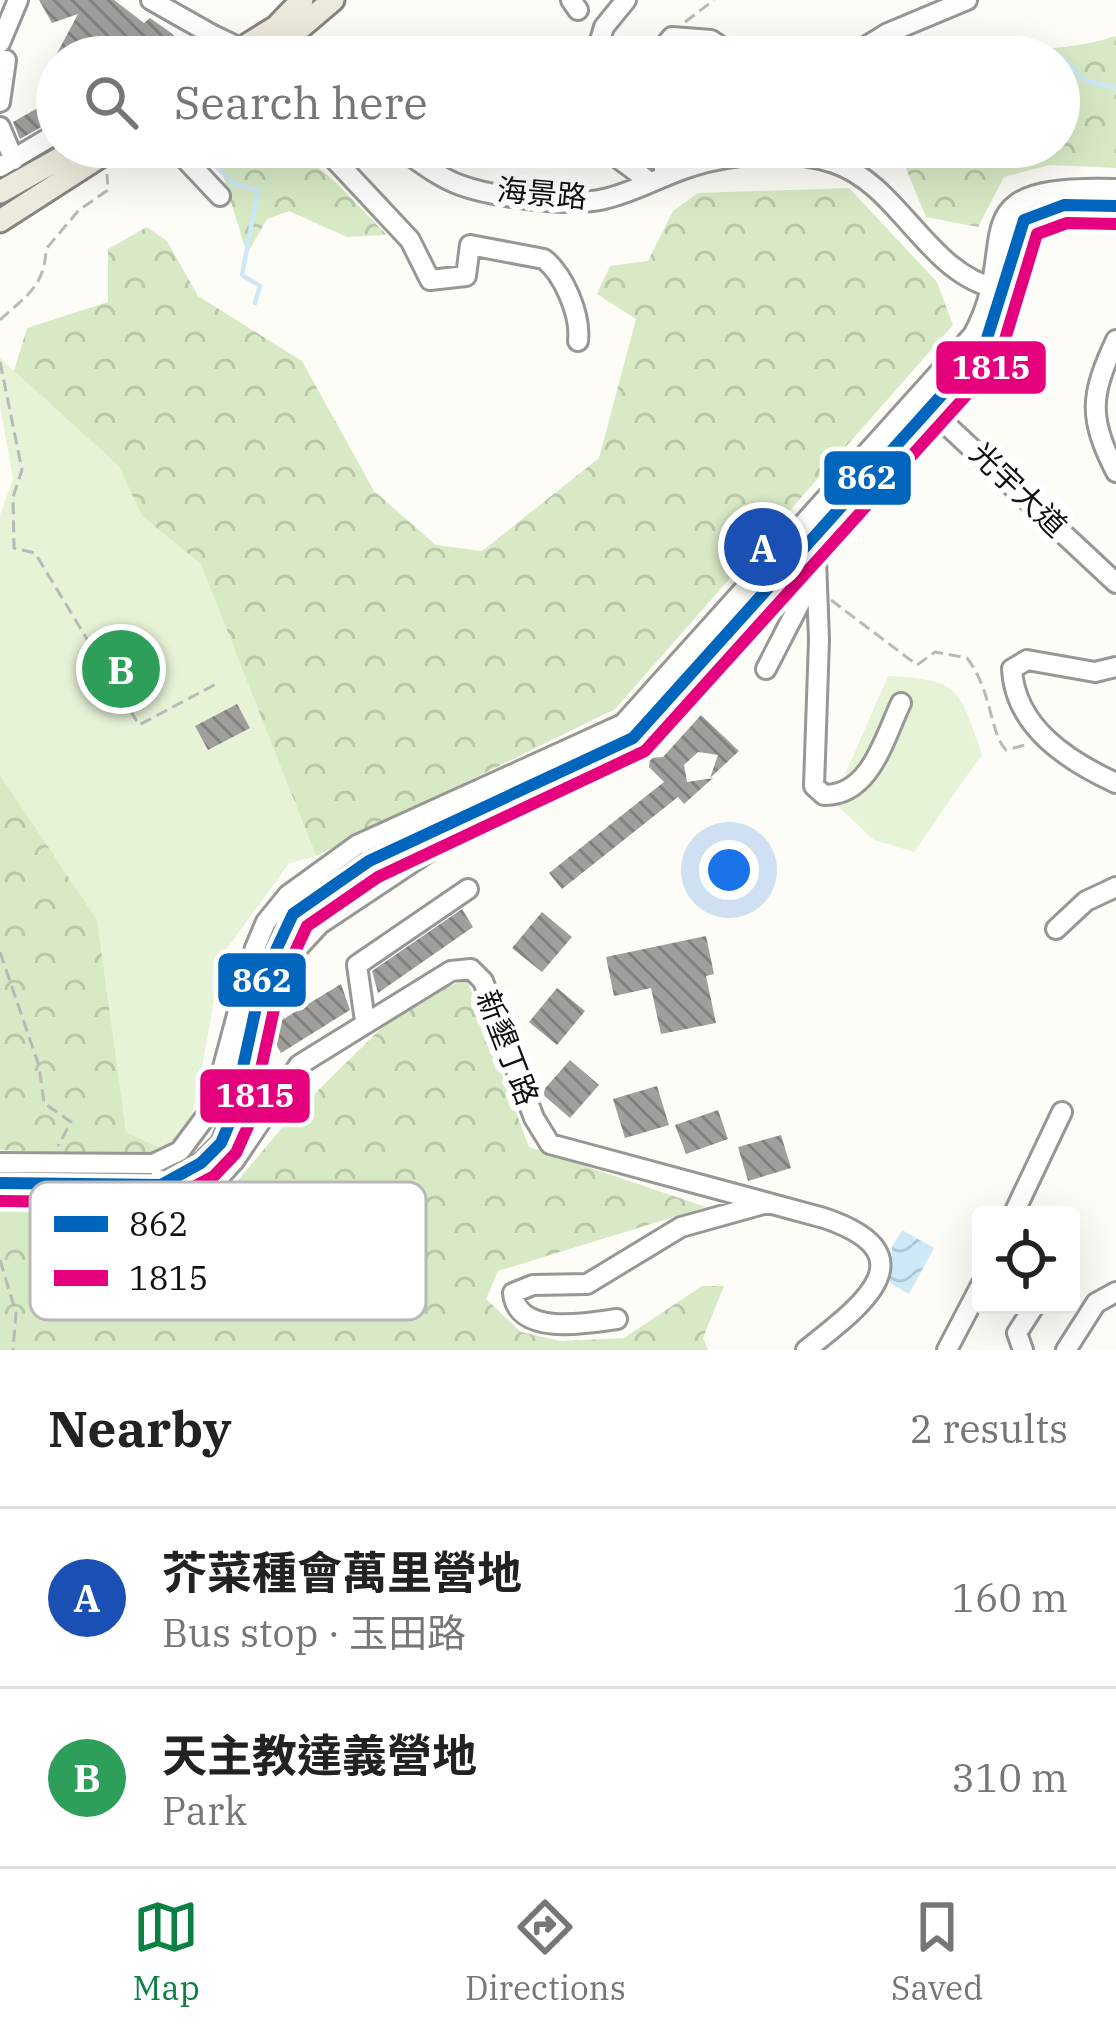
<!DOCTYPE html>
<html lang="en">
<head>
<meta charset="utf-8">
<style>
	:root { --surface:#fff; --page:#f6f6f6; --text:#222; --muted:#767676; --line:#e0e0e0; --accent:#0b8043 }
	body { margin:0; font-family:"IBM Plex Serif","Noto Sans TC",serif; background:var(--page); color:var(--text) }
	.controls { position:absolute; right:36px; bottom:36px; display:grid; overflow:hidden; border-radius:12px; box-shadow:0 12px 48px #0002 }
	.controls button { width:108px; height:108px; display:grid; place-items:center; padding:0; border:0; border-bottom:3px solid var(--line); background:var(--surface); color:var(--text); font:60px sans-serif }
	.you { position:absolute; left:729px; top:870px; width:42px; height:42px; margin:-30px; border:9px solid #fff; border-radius:50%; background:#1a73e8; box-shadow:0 0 0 18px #1a73e833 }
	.badge { display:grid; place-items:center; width:78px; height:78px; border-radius:50%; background:var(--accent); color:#fff; font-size:39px; font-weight:700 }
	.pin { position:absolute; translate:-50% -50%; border:6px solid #fff; box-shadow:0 3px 12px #0006 }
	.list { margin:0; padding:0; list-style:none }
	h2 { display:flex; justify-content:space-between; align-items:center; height:156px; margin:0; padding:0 48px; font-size:51px }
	h2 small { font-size:39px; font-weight:400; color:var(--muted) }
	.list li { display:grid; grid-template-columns:78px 1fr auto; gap:36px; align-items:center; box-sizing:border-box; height:180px; padding:0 48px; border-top:3px solid var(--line) }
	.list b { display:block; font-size:45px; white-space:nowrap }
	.list p { margin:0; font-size:39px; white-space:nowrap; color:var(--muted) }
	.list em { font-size:39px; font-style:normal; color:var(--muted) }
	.icon { flex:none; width:66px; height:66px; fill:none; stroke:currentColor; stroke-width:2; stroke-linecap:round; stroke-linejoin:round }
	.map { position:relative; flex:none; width:1116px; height:1350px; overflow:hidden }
	.search { position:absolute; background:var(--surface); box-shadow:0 12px 48px #0002; left:36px; right:36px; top:36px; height:132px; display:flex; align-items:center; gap:30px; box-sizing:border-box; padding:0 42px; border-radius:66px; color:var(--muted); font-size:45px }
	.sheet { height:516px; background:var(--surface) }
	nav { display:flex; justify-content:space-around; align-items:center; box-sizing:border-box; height:168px; border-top:3px solid var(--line); background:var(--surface); font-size:33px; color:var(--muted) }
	nav a { display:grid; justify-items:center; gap:6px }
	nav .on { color:var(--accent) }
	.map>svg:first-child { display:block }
	.forest { fill:url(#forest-crowns) }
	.park { fill:#e7f3d7 }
	.water { fill:url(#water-waves) }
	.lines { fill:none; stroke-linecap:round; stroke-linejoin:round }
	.stream { stroke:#cde8f7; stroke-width:4.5 }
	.building { fill:url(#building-back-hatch) }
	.minor-casing { stroke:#979795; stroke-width:24 }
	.major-casing { stroke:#858482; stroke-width:27 }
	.path { stroke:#b9b9b8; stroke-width:3; stroke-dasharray:12 6; stroke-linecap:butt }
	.minor { stroke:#fffffe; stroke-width:18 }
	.major { stroke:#ede9dc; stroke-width:21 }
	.minor-bridge-casing { stroke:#979795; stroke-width:24; stroke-linecap:butt }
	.minor-bridge { stroke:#fffffe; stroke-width:18 }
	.bus-1-casing { stroke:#fff; stroke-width:21 }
	.bus-2-casing { stroke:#fff; stroke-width:21 }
	.bus-1 { stroke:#0065bd; stroke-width:12 }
	.bus-2 { stroke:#e5007d; stroke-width:12 }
	.labels { text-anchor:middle; stroke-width:12; stroke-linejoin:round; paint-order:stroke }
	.street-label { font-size:30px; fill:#111; stroke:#fff }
	.key { fill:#fff; stroke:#b8b8b8; stroke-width:3 }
	.key-label { font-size:33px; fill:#111 }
	.line-badge { stroke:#fff; stroke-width:4.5 }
	.badge-label { font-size:33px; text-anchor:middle; font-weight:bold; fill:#fff }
</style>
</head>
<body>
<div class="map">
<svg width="1116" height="1350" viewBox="0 0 1116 1350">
	<defs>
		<pattern id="forest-crowns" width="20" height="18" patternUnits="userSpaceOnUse" patternTransform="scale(3)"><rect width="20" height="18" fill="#d8eac5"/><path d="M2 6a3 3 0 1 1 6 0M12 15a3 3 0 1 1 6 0" fill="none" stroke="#b8c8a8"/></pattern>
		<pattern id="water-waves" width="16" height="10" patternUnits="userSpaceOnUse" patternTransform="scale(3)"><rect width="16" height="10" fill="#cde8f7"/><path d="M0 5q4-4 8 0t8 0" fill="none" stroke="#afc6d3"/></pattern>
		<pattern id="building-back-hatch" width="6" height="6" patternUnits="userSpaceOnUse" patternTransform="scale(3)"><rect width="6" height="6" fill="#a19f9c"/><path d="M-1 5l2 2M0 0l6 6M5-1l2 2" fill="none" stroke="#82807e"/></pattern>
	</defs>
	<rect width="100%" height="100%" fill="#fdfcf7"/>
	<!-- forest -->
	<path class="forest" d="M1116,36V168L1050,165L1004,177L978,227L926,217L897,147H1059V57H919C987,43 1051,58 1116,36Z
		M206,147C318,147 311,159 387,235L347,237L289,211L267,219L247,254L221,169Z
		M849,188L937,282L953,325L615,709L316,856L200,566L288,864L222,955L195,1104L177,1138L144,1156L0,1150V547L37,563L2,410L27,328L108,302V249L147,227L167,241L198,296L302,361L374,491L436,545L482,551L599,458L636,319L597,294L610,266L648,261L673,211L698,193Z
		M467,980L529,1147L706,1207L498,1271L486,1299L521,1332L561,1341L624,1338L702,1286H724L703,1338L708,1350H0V1204L208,1216L292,1116L411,999Z"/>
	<!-- park -->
	<path class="park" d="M0,358L119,466L142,516L201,564L316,856L287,864L222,955L195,1104L188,1124L162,1149L126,1132L97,920L0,775V515L13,479L0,406Z
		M888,676C961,680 958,687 982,754L914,852L874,840L833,802Z"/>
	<!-- water -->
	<path class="water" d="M902,1230L934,1248L909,1294L890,1283L892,1247Z"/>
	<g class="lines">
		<!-- stream -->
		<path class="stream" d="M1062,56L1082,79L1116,88
			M195,147L235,184L258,190L242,275L260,286L255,303"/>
	</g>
	<!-- building -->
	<path class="building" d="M39,0H114L144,23L150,18L174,35L171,46L136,57H55L78,14L52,23Z
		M57,97V118L20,139L13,122Z
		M237,704L250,728L208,750L195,726Z
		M701,715L739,751L710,778L718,755L698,752L684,765L687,782L713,778L684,804L678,797L562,889L549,873L664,782L649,767L650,758L663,757Z
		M462,909L473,927L378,993L372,971Z
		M542,912L572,937L542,972L512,948Z
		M706,936L714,974L706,976L716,1023L661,1034L651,988L614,996L606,957Z
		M341,984L350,1010L281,1053L267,1029Z
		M557,988L585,1011L557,1045L529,1022Z
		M570,1060L599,1085L570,1118L541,1093Z
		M657,1086L669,1125L625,1138L613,1099Z
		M718,1110L728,1139L686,1154L675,1125Z
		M781,1135L791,1168L748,1181L738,1147Z"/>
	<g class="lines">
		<defs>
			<path id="minor" d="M151,0L211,34
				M571,0L578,10
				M0,43L18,0
				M595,57L604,27L626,0
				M655,57L672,37L711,40L736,57
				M849,57L888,33L967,0
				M0,58L6,60L0,102
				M0,127L14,160
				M174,147L220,196
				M323,147L410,240L430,280L466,276L470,245L544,259C564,275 581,315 578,341
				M398,147C417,160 438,177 460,185C492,197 571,207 604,199C633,193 661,176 690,167C731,153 792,149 834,163C900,185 927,274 998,289
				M603,147L650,182
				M661,147L665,176
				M0,167L57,133
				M1116,340C1090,396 1088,417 1116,472
				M922,402L1116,583
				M815,532L819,640L814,786L824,795C870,796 884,739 901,703
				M1116,667L1095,672L1027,660L1012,669C1015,727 1068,761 1116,783
				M766,669L803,597L813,591
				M1056,929L1086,901L1116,887
				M275,951L294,952L320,924L437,846
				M365,1021L357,965L468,889
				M0,1163L153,1164L180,1151L212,1108L255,948L266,922L288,895L357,845L623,724L973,335C1025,241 950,184 1116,189
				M159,1179L177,1197L213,1184L234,1161L299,1065L451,971L471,969L483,981L534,1118L550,1144L824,1218C933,1255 860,1307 806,1350
				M0,1183L161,1185L201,1163L221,1143L232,1117L262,980L293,914L369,861L633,738L984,348C1006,308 999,259 1024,220L1064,205L1116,206
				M1013,1215L1062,1112
				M617,1319C589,1323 517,1337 513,1293L533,1285L587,1284L681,1227L767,1203
				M947,1350L981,1285
				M1023,1350L1017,1333L1035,1305
				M1066,1350L1096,1303L1116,1292"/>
			<path id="major" d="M228,57L276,27L302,0
				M266,57L333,0
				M0,192L80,147
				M0,221L115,147"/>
		</defs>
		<!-- minor casing -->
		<use href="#minor" class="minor-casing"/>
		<!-- major casing -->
		<use href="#major" class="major-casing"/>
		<!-- path -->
		<path class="path" d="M685,22L714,0
			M0,320C26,296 45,286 46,249L79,210L108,190L107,174
			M0,362L22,470L13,497L14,548L35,553L139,725L218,683
			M831,600L917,665L935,652L967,658C992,690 990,734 1006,750L1029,744
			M0,952L39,1066L44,1103L71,1122L58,1146
			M0,1260L16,1313L13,1350"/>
		<!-- minor -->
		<use href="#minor" class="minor"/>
		<!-- major -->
		<use href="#major" class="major"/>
		<defs>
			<path id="minor-bridge" d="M211,34L259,57"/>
		</defs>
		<!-- minor-bridge casing -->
		<use href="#minor-bridge" class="minor-bridge-casing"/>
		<!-- minor-bridge -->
		<use href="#minor-bridge" class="minor-bridge"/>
		<defs>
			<path id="bus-1" d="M0,1183L161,1185L201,1163L221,1143L232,1117L262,980L293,914L369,861L633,738L984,348L1024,220L1064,205L1116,206"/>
			<path id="bus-2" d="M0,1201L163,1203L214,1176L236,1153L249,1124L279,986L307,926L378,877L645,751L999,359L1037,234L1067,223L1116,224"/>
		</defs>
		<!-- bus-1 casing -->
		<use href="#bus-1" class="bus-1-casing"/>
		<!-- bus-2 casing -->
		<use href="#bus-2" class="bus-2-casing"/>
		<!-- bus-1 -->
		<use href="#bus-1" class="bus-1"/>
		<!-- bus-2 -->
		<use href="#bus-2" class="bus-2"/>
	</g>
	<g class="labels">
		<!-- street labels -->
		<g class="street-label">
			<text transform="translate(542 194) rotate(5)" y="10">海景路</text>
			<text transform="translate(1018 490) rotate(44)" y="10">光宇大道</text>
			<text transform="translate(507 1048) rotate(69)" y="10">新墾丁路</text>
		</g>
	</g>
	<!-- legend -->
	<rect x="30" y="1182" width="396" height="138" rx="18" class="key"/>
	<rect x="54" y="1216" width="54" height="16" fill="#0065bd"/>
	<rect x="54" y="1270" width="54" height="16" fill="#e5007d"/>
	<g class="key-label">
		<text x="129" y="1236">862</text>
		<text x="129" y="1290">1815</text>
	</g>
	<g class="line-badge">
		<rect x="934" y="339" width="114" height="57" rx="12" fill="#e5007d"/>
		<rect x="822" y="449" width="91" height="58" rx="12" fill="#0065bd"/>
		<rect x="216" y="951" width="92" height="58" rx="12" fill="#0065bd"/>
		<rect x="198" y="1067" width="114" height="58" rx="12" fill="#e5007d"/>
	</g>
	<g class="badge-label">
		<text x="991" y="379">1815</text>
		<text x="867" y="489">862</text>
		<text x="262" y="992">862</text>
		<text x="255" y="1107">1815</text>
	</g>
</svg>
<div class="controls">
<button><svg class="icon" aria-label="locate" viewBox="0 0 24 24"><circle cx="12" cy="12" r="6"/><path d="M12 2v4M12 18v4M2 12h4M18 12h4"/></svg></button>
</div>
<div class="you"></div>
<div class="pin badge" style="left:763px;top:547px;background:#1a4fb4">A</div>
<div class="pin badge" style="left:121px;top:669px;background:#2e9e5b">B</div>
<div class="search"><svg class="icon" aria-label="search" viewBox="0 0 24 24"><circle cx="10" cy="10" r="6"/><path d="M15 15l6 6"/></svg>Search here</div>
</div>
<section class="sheet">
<h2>Nearby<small>2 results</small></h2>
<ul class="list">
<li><span class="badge" style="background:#1a4fb4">A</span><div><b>芥菜種會萬里營地</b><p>Bus stop · 玉田路</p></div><em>160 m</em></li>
<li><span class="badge" style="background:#2e9e5b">B</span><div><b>天主教達義營地</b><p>Park</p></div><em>310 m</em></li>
</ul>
</section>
<nav>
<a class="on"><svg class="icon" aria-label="map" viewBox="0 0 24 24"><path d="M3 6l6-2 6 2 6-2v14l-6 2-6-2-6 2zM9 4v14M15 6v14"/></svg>Map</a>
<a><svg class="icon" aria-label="directions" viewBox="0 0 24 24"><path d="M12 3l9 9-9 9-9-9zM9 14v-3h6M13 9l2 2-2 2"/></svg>Directions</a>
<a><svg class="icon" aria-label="saved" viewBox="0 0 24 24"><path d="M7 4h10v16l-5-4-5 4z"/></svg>Saved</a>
</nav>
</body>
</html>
